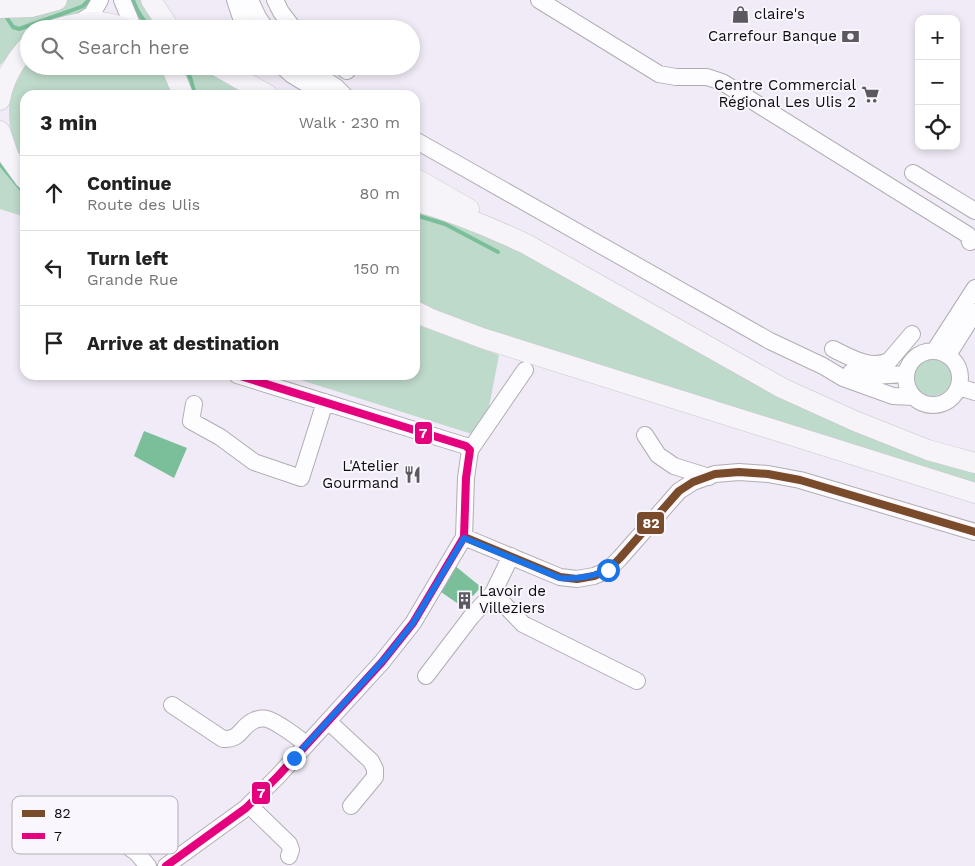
<!DOCTYPE html>
<html lang="en">
<head>
<meta charset="utf-8">
<style>
	:root { --surface:#fff; --page:#f6f6f6; --text:#222; --muted:#767676; --line:#e0e0e0 }
	body { margin:0; font-family:"Work Sans",sans-serif; background:var(--page); color:var(--text) }
	.controls { position:absolute; right:15px; top:15px; display:grid; overflow:hidden; border-radius:10px; box-shadow:0 2px 8px #0003 }
	.controls button { width:45px; height:45px; display:grid; place-items:center; padding:0; border:0; border-bottom:1px solid var(--line); background:var(--surface); color:var(--text); font:25px sans-serif }
	.stop { position:absolute; width:15px; height:15px; margin:-11px; border:4px solid #1a73e8; border-radius:50%; background:#fff }
	.stop.end { background:#1a73e8; border-color:#fff; box-shadow:0 1px 5px #0008 }
	.list { margin:0; padding:0; list-style:none }
	h2 { display:flex; justify-content:space-between; align-items:center; height:65px; margin:0; padding:0 20px; font-size:21px }
	h2 small { font-size:16px; font-weight:400; color:var(--muted) }
	.list li { display:grid; grid-template-columns:32px 1fr auto; gap:15px; align-items:center; box-sizing:border-box; height:75px; padding:0 20px; border-top:1px solid var(--line) }
	.list b { display:block; font-size:19px; white-space:nowrap }
	.list p { margin:0; font-size:16px; white-space:nowrap; color:var(--muted) }
	.list em { font-size:16px; font-style:normal; color:var(--muted) }
	.icon { flex:none; width:28px; height:28px; fill:none; stroke:currentColor; stroke-width:2; stroke-linecap:round; stroke-linejoin:round }
	.map { position:relative; flex:none; width:975px; height:866px; overflow:hidden }
	.search { position:absolute; background:var(--surface); box-shadow:0 2px 8px #0003; left:20px; top:20px; width:400px; height:55px; display:flex; align-items:center; gap:12px; box-sizing:border-box; padding:0 18px; border-radius:28px; color:var(--muted); font-size:19px }
	.panel { position:absolute; background:var(--surface); box-shadow:0 2px 8px #0003; left:20px; top:90px; width:400px; height:290px; border-radius:15px }
	.map>svg:first-child { display:block }
	.green { fill:#bedacb }
	.water { fill:#7abf9a }
	.lines { fill:none; stroke-linecap:round; stroke-linejoin:round }
	.stream { stroke:#7abf9a; stroke-width:4 }
	.minor-casing { stroke:#b1adb5; stroke-width:18 }
	.major-casing { stroke:#c9c7cc; stroke-width:21 }
	.minor { stroke:#fdfcfe; stroke-width:16 }
	.major { stroke:#f7f4f9; stroke-width:20 }
	.bus-1-casing { stroke:#faf6fe; stroke-width:11 }
	.bus-2-casing { stroke:#faf6fe; stroke-width:11 }
	.bus-1 { stroke:#7a4b2a; stroke-width:8 }
	.bus-2 { stroke:#e5007d; stroke-width:8 }
	.route { stroke:#1a73e8; stroke-width:6 }
	.labels { text-anchor:middle; stroke-width:4; stroke-linejoin:round; paint-order:stroke }
	.poi-label { font-size:15px; fill:#0d0a10; stroke:#faf6fe; text-anchor:end }
	.key { fill:#faf6fe; stroke:#b3afb7; stroke-width:1 }
	.key-label { font-size:14px; fill:#0d0a10 }
	.line-badge { stroke:#faf6fe; stroke-width:2 }
	.badge-label { font-size:14px; text-anchor:middle; font-weight:bold; fill:#fff }
</style>
</head>
<body>
<div class="map">
<svg width="975" height="866" viewBox="0 0 975 866">
	<rect width="100%" height="100%" fill="#f0ebf6"/>
	<!-- green -->
	<path class="green" d="M67,0H96L85,11L63,18L38,29H29V35L0,65V12L58,4Z
		M128,0H146L163,29H144L141,26Z
		M29,59V66H158L169,84L171,95H25V162C8,140 5,109 14,83C17,75 24,67 29,59Z
		M179,66H206L256,95H190Z
		M0,158L21,187L25,191V217L0,209Z
		M415,210L513,247L975,472V485L463,323L415,303Z
		M415,324L499,355L489,407L472,434L285,375H415Z
		M912 376a20 20 0 1 1 40 0a20 20 0 1 1-40 0Z"/>
	<!-- water -->
	<path class="water" d="M144,431L187,448L174,478L134,456Z
		M454,565L481,587L473,596L467,592L457,603L438,590Z"/>
	<g class="lines">
		<!-- stream -->
		<path class="stream" d="M133,0C137,12 142,20 152,29
			M7,18L13,27L19,29L70,11L83,6L89,0
			M185,66L191,80L195,95
			M0,164L25,194
			M415,215L445,224L498,252"/>
		<defs>
			<path id="minor" d="M122,0L134,29
				M235,0L242,21L248,29
				M250,0L258,17L266,29
				M275,0L281,12L294,29
				M539,0L659,74L676,77H707L722,82L968,235L970,242
				M80,22L92,14L100,0
				M282,66L292,75L325,95
				M304,66L336,87L344,95
				M341,66L347,71
				M415,140L770,341L823,366L843,378L893,396L913,397
				M913,173L975,211
				M833,349C850,357 870,370 889,361L912,334
				M935,350L975,288
				M906 378a27 27 0 1 1 54 0a27 27 0 1 1-54 0Z
				M948,355L975,312
				M851,372L872,376L906,374
				M237,375L466,446L470,450
				M959,387L975,392
				M194,404L191,421L220,437L254,462L301,478L325,402
				M645,435L658,455L674,466L709,477
				M464,537L560,577L577,579L594,576L608,570L620,558L679,491L693,482L715,474L739,472L768,474L800,480L975,532
				M493,593L523,624L637,681
				M426,676L471,617L493,593L511,556
				M172,705L223,739C242,740 240,726 255,720C258,719 264,718 267,719C275,721 300,738 306,745
				M328,721L371,761L375,769V777L351,806
				M251,803L256,812L289,844L291,850L289,856
				M112,826L109,834L136,852L148,866
				M166,866L246,808L278,776L382,662L413,623L464,537L466,478L470,450L525,370"/>
			<path id="major" d="M151,0L170,29
				M0,8L31,7L57,0
				M55,29C82,21 101,18 127,29
				M171,66L183,95
				M217,66L268,95
				M0,100C4,78 14,62 29,45
				M0,131L9,157L25,179
				M415,178L469,209
				M415,201C453,212 490,227 526,244L782,388L855,421L928,450L975,463
				M415,311L429,318L482,338L975,493"/>
		</defs>
		<!-- minor casing -->
		<use href="#minor" class="minor-casing"/>
		<!-- major casing -->
		<use href="#major" class="major-casing"/>
		<!-- minor -->
		<use href="#minor" class="minor"/>
		<!-- major -->
		<use href="#major" class="major"/>
		<defs>
			<path id="bus-1" d="M464,537L560,577L577,579L594,576L608,570L620,558L679,491L693,482L715,474L739,472L768,474L800,480L975,532"/>
			<path id="bus-2" d="M166,866L246,808L278,776L382,662L413,623L464,537L466,478L470,450L466,446L237,375"/>
		</defs>
		<!-- bus-1 casing -->
		<use href="#bus-1" class="bus-1-casing"/>
		<!-- bus-2 casing -->
		<use href="#bus-2" class="bus-2-casing"/>
		<!-- bus-1 -->
		<use href="#bus-1" class="bus-1"/>
		<!-- bus-2 -->
		<use href="#bus-2" class="bus-2"/>
	</g>
	<g class="lines">
		<!-- route -->
		<path class="route" d="M294,758L386,657L413,623L464,538L560,578C578,579 591,577 608,570"/>
	</g>
	<!-- icons -->
	<defs>
		<symbol id="shop-bare" viewBox="-9 -9 18 18"><path d="M-5-2.5h2.3a2.7 3.5 0 0 1 5.4 0H5L5.5 6h-11ZM-1.5-2.5h3a1.5 2.3 0 0 0-3 0Z" fill="#5c5960" stroke="#faf6fe" stroke-width="2.5" paint-order="stroke"/></symbol>
		<symbol id="bank-bare" viewBox="-9 -9 18 18"><path d="M-6-4H6V4H-6ZM0-2.3a2.3 2.3 0 1 0 0 4.6a2.3 2.3 0 1 0 0-4.6Z" fill="#5c5960" stroke="#faf6fe" stroke-width="2.5" paint-order="stroke"/></symbol>
		<symbol id="supermarket-bare" viewBox="-9 -9 18 18"><path d="M-6-5.5h2.5l.6 2H6L4.5 2H-2.5L-4.4-4H-6ZM-1.5 3.2a1.3 1.3 0 1 0 .1 0ZM3 3.2a1.3 1.3 0 1 0 .1 0Z" fill="#5c5960" stroke="#faf6fe" stroke-width="2.5" paint-order="stroke"/></symbol>
		<symbol id="restaurant-bare" viewBox="-9 -9 18 18"><path d="M-5-6h1v4h1v-4h1v4h1v-4h1v5L-1.5 .5V6h-2V.5L-5-1ZM5-6V6H3V1.5H1.5Q1.5-4 5-6Z" fill="#5c5960" stroke="#faf6fe" stroke-width="2.5" paint-order="stroke"/></symbol>
		<symbol id="building-bare" viewBox="-9 -9 18 18"><path d="M-4-6H4V6H1V3H-1V6H-4ZM-2.5-4.3h1.7v1.8h-1.7ZM.8-4.3h1.7v1.8H.8ZM-2.5-1h1.7V.8h-1.7ZM.8-1h1.7V.8H.8Z" fill="#5c5960" stroke="#faf6fe" stroke-width="2.5" paint-order="stroke"/></symbol>
	</defs>
	<g fill-rule="evenodd">
		<use href="#shop-bare" x="728" y="2" width="25" height="25"/>
		<use href="#bank-bare" x="838" y="24" width="25" height="25"/>
		<use href="#supermarket-bare" x="858" y="82" width="25" height="25"/>
		<use href="#restaurant-bare" x="400" y="462" width="25" height="25"/>
		<use href="#building-bare" x="452" y="588" width="25" height="25"/>
	</g>
	<g class="labels">
		<!-- poi labels -->
		<g class="poi-label">
			<text x="754" y="19" text-anchor="start">claire's</text>
			<text x="837" y="41">Carrefour Banque</text>
			<text x="856" y="90">Centre Commercial<tspan x="856" dy="17">Régional Les Ulis 2</tspan></text>
			<text x="399" y="471">L'Atelier<tspan x="399" dy="17">Gourmand</tspan></text>
			<text x="479" y="596" text-anchor="start">Lavoir de<tspan x="479" dy="17">Villeziers</tspan></text>
		</g>
	</g>
	<!-- legend -->
	<rect x="12" y="796" width="166" height="58" rx="8" class="key"/>
	<rect x="22" y="810" width="23" height="7" fill="#7a4b2a"/>
	<rect x="22" y="833" width="23" height="6" fill="#e5007d"/>
	<g class="key-label">
		<text x="54" y="818">82</text>
		<text x="54" y="841">7</text>
	</g>
	<g class="line-badge">
		<rect x="414" y="421" width="19" height="24" rx="5" fill="#e5007d"/>
		<rect x="636" y="511" width="29" height="24" rx="5" fill="#7a4b2a"/>
		<rect x="251" y="781" width="20" height="24" rx="5" fill="#e5007d"/>
	</g>
	<g class="badge-label">
		<text x="423" y="438">7</text>
		<text x="651" y="528">82</text>
		<text x="261" y="798">7</text>
	</g>
</svg>
<div class="controls">
<button>+</button>
<button>−</button>
<button><svg class="icon" aria-label="locate" viewBox="0 0 24 24"><circle cx="12" cy="12" r="6"/><path d="M12 2v4M12 18v4M2 12h4M18 12h4"/></svg></button>
</div>
<div class="stop" style="left:608px;top:570px"></div>
<div class="stop end" style="left:294px;top:758px"></div>
<div class="search"><svg class="icon" aria-label="search" viewBox="0 0 24 24"><circle cx="10" cy="10" r="6"/><path d="M15 15l6 6"/></svg>Search here</div>
<section class="panel">
<h2>3 min<small>Walk · 230 m</small></h2>
<ul class="list">
<li><svg class="icon" aria-label="ahead" viewBox="0 0 24 24"><path d="M12 20V5M6 11l6-6 6 6"/></svg><div><b>Continue</b><p>Route des Ulis</p></div><em>80 m</em></li>
<li><svg class="icon" aria-label="left" viewBox="0 0 24 24"><path d="M17 20v-9H6M10 6l-5 5 5 5"/></svg><div><b>Turn left</b><p>Grande Rue</p></div><em>150 m</em></li>
<li><svg class="icon" aria-label="arrive" viewBox="0 0 24 24"><path d="M6 21V4h12l-3 4 3 4H6"/></svg><div><b>Arrive at destination</b></div></li>
</ul>
</section>
</div>
</body>
</html>
